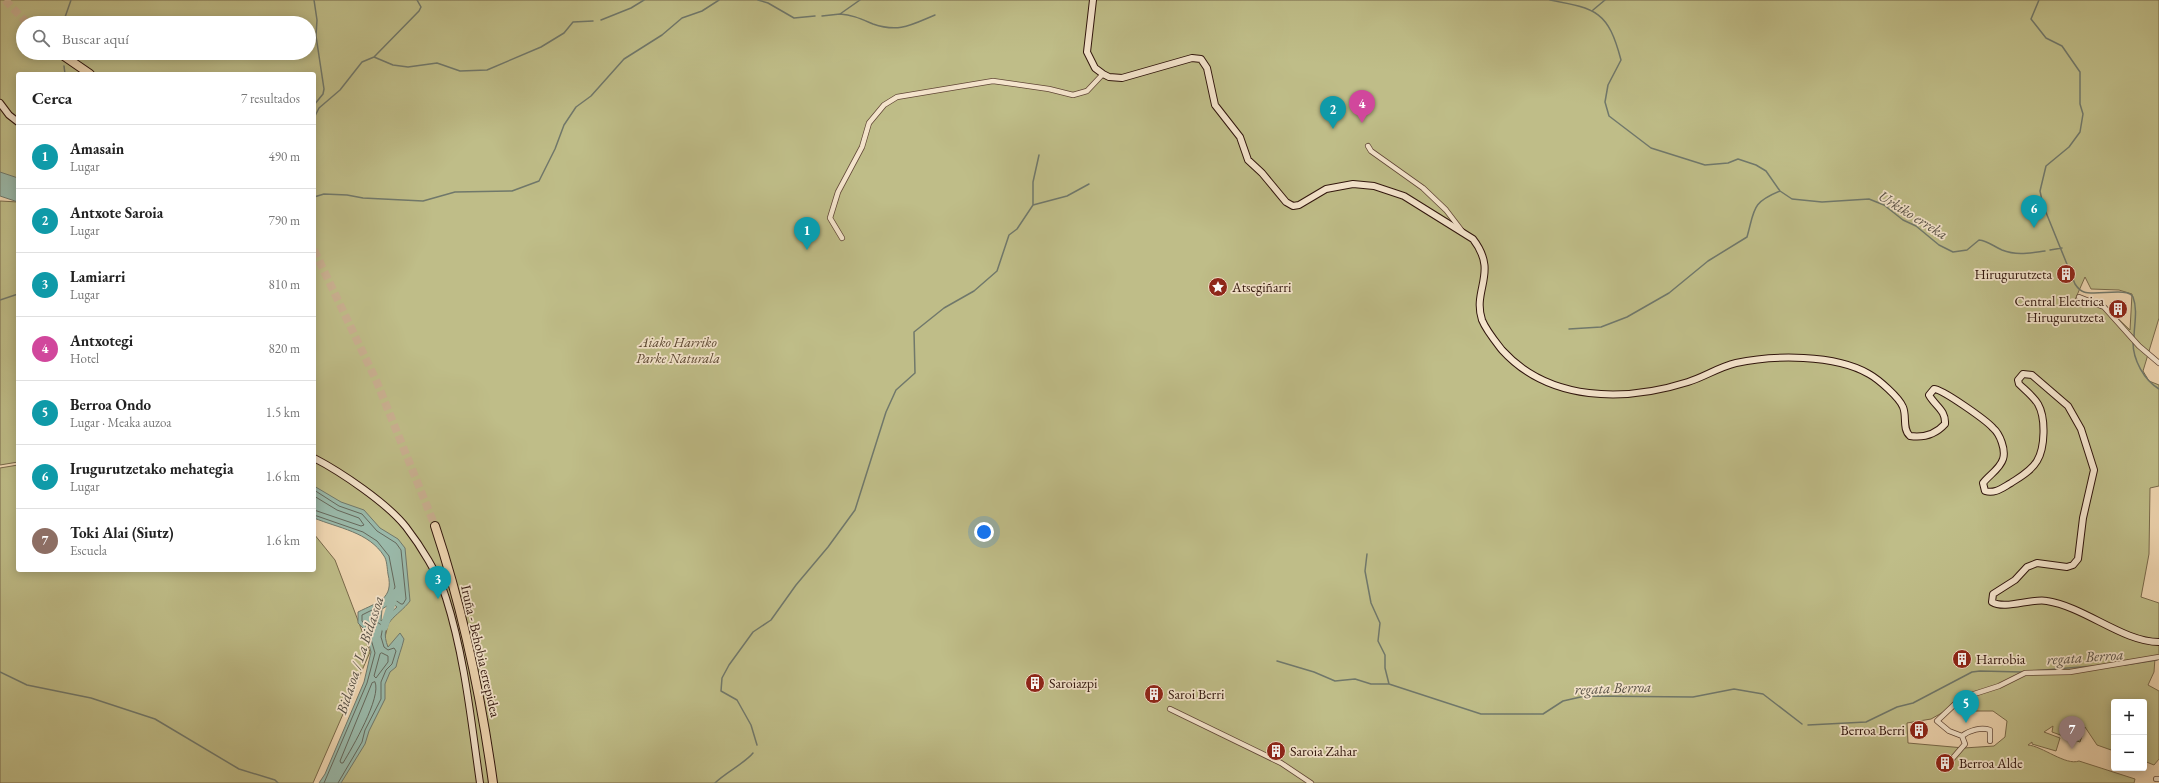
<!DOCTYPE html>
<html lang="es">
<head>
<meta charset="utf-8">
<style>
	:root { --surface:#fff; --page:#f2f2f2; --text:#222; --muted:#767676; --line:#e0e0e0; --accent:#8f2418 }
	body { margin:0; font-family:"EB Garamond",serif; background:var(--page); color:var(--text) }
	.controls { position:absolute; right:12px; bottom:12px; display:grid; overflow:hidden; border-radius:4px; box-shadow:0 2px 10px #0003 }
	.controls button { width:36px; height:36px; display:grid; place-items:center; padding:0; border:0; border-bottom:1px solid var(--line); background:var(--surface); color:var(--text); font:20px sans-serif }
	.you { position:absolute; left:984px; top:532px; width:14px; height:14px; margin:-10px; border:3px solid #fff; border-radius:50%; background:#1a73e8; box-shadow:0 0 0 6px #1a73e833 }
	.badge { display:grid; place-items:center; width:26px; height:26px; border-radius:50%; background:var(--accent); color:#fff; font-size:13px; font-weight:700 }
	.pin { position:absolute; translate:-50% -33px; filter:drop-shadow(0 1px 2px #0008) }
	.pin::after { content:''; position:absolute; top:21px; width:14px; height:12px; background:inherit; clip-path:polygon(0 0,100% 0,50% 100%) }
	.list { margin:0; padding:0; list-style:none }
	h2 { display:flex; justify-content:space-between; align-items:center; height:52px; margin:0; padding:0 16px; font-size:17px }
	h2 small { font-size:13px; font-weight:400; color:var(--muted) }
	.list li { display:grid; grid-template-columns:26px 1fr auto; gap:12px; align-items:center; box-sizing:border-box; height:64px; padding:0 16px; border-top:1px solid var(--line) }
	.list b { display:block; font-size:15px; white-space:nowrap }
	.list p { margin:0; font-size:13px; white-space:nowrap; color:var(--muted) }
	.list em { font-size:13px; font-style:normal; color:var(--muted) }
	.icon { flex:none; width:22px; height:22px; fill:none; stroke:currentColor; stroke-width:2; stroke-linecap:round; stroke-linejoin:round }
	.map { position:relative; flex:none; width:2159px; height:783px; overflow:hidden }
	.search { position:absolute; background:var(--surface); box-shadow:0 2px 10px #0003; left:16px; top:16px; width:300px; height:44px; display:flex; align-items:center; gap:10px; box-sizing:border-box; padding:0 14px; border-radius:22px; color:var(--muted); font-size:15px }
	.panel { position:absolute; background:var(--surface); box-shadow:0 2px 10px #0003; left:16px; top:72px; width:300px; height:500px; border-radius:4px }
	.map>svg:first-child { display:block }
	.green { fill:#bfbd88; stroke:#78694a; fill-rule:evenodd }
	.water { fill:#9abaab; stroke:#70786b; fill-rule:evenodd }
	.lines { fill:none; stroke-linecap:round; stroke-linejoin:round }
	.shore { stroke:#65685c; stroke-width:1 }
	.stream { stroke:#70786b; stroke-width:1.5 }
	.river { stroke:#9abaab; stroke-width:8 }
	.highway-tunnel { stroke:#cab091; stroke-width:8; stroke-dasharray:8 4; stroke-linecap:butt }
	.street-casing { stroke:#604636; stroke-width:6 }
	.secondary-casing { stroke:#30150c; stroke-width:8 }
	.highway-casing { stroke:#30150c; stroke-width:10 }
	.street { stroke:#f5e5cd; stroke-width:4.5 }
	.secondary { stroke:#f5e5cd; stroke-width:6 }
	.highway { stroke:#f0d7b2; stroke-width:8 }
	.labels { text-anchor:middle; stroke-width:3.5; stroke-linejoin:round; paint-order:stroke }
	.poi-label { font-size:14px; fill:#30150c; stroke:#f5e5cd; text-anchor:start }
	.park-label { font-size:14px; font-style:italic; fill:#5b4731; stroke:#f5e5cd }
	.street-label { font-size:14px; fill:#30150c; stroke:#f5e5cd }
	.water-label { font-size:15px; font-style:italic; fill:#554f44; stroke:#f5e5cd }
</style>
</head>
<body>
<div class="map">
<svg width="2159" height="783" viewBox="0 0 2159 783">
	<rect width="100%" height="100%" fill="#f0d7b2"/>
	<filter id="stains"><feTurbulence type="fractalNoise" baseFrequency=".005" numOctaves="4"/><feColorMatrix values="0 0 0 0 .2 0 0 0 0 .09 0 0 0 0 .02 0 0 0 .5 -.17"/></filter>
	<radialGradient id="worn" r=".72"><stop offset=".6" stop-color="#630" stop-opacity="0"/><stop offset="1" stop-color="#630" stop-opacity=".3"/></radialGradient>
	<!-- green -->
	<path class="green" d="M0,0H2159V318L2143,371L2149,381L2159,385V486L2150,488L2149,554L2141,597L2159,603V657L2155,658L2154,672L2148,685L2159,691V759L2154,765L2144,761V702H2114V751L2097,745L2085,727L2080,742L2052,732L2053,726L2044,732L2060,738L2056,751L2032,744V742L2028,745C2042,746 2066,766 2079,761L2135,779L2134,783H332L385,637L389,621L393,617L402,592L390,546L314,500V74H18V190L0,184ZM23,23H309V53H23ZM2085,277L2091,289L2119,290L2132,294L2130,330L2109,310L2074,302ZM1958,704L1963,711H1993L2007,721L2005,737L1994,746L1964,748L1908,743L1907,723L1931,719Z
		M0,201L18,202V462L0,465Z
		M18,465V570H314V534L335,560L370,652L313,783H0V468Z"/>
	<!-- water -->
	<path class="water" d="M0,172L18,178V202L0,196Z
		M314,486L341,502L364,510L380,528L398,539L405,548L410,601C398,617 378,622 388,647L400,633L404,639C402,648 398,657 396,667L390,672L385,684V699L369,731L365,744L341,783H319L325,774L364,682L371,652L365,630L358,623V612C378,602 394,599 388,574C387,568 387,560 384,556C369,532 338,528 314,518ZM392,603L397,607L381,621L382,609Z"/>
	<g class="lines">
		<!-- shore -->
		<path class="shore" d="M314,490L339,506L362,514L377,531L396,543L401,550L406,599L403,604H401L391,597L395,587L389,556L377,541L363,532L314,515
			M314,496L337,510L359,518L364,525L361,526L314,510
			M382,653L388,656V662L376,678L374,676L380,654Z
			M375,682C382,697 352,748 343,763H341L340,761L372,683Z
			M324,783L367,683L375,653L368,629L362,621V615L376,608L378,610L377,622L383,626L381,637L384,647L388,650L394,648L396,651L392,664L386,670L381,682V699L365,730L362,742L338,783"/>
		<!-- stream -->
		<path class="stream" d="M758,0L768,3L794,18L815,16
			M1550,0C1597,9 1608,11 1621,60L1608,85L1605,102L1609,116L1651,148L1705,165L1728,163L1738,159L1756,165L1766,171L1780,191L1792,199L1822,202L1869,199L1884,205L1903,220L1916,226L1939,245L1953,252L1967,250L1979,240C1988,241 1993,246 2002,250C2017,256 2030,253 2045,251
			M2039,0L2031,19L2046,38L2062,46L2080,72V104L2083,114L2080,132L2069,147L2046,166L2040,191L2043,205L2075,284C2077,287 2080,291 2084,292C2095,296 2129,287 2133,297C2138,310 2134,325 2134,338
			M1593,10L1605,0
			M840,14C853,15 861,19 873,24C899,33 911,25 935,15
			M822,16L840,14L860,0
			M601,20L631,8L644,0
			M63,23L71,0
			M374,57L419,11L421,7L417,0
			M64,66L65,74
			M314,105L323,94L324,89L316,36L317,20L314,0
			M314,118L319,108L340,90L362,62L374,57L393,65L408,67L437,63L460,71L487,70L541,47L564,33L573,22L593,21
			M314,197L324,194L347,195L363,198L423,201L455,192L512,191L539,181L555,149L564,125L576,107L591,96L624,59L662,35L682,18L702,11L719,0
			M1033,205V182L1039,155
			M2050,250L2062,248
			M0,300L18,294
			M1569,329L1601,327L1627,317L1669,293L1708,261L1747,237C1755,209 1751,203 1780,191
			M2133,342C2133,360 2144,380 2159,389
			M1367,554L1365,571L1371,603L1380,623L1378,641L1385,655V668L1389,684L1481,714H1543L1563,701L1585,696L1693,697L1734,689L1763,694L1802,724
			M1277,661L1314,672L1335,681L1355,679L1371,684H1389
			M2125,665L2157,660
			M2032,671L2092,666
			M0,672L27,685L91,698L155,719L239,769L275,780L278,783
			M1808,725L1866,722L1897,707L1913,703L1972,672L1980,671L2022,672
			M757,745L751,725L737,700L721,691L722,678L729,665L753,632L771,620L796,585L828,547L855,510L886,412L896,390L915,373L914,332L944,308L974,291L997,271L1009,235L1017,229L1033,205L1067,196L1089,184
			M715,783C725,773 745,763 753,753"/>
		<!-- river -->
		<path class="river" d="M384,627L395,593"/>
		<!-- highway-tunnel -->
		<path class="highway-tunnel" d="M5,0L27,23
			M314,250L376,380L435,526"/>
		<defs>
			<path id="street" d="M1368,146L1371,151L1423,188L1446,210L1462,231
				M842,238L830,218L838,192L862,147L869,123L884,105L897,97L993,81L1049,89L1073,95L1087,91L1103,74
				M2079,297L2104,307L2139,346L2159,363
				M1170,709L1281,763L1311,783
				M1962,736C1970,730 1981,727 1990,730V741
				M1952,759L1965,744L1962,736L1949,731L1937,721L1955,704L1971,695L1999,686L2025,673L2070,672L2159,657
				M2156,779H2159"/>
			<path id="secondary" d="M1093,0L1087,52L1095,68L1103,74L1109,77L1122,78L1192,58L1201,59L1207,68L1215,105L1240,137L1248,160L1262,173L1286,202L1293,206L1299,205L1326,189L1353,184L1374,186L1404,196L1473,239C1499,273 1472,289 1482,320C1486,330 1495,341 1502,350C1549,402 1625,402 1688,382C1704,377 1719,367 1736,363C1773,355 1835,354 1869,374C1878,379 1899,397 1903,407C1907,416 1902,429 1910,436C1924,438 1935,435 1945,424C1946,410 1935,406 1929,395L1934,389C1942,389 1986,420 1993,428C2000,434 2006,450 2003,459C2000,469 1989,475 1983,483L1985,491C1995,494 2002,488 2011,483C2020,477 2031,471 2037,461C2045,448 2046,418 2038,404C2033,396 2025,390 2019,384L2018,380L2023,374L2032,375L2068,406L2081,429L2094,470L2083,518L2078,559L2073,565L2067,567L2037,563L2027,567L2015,580L1993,594L1992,602C2005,610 2031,598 2047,601C2085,607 2123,642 2159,642
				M0,103L9,115L18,122
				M314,458C341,472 387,503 406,527C420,545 439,575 446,598C465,658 471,721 480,783"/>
			<path id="highway" d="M61,54L90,74
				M435,526C463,610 481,696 493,783"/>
		</defs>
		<!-- street casing -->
		<use href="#street" class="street-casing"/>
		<!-- secondary casing -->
		<use href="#secondary" class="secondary-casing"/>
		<!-- highway casing -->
		<use href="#highway" class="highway-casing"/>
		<!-- street -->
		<use href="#street" class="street"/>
		<!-- secondary -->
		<use href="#secondary" class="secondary"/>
		<!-- highway -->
		<use href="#highway" class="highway"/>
	</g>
	<!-- icons -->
	<defs>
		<symbol id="building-disc" viewBox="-11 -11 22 22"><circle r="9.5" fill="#8f2418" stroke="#f5e5cd"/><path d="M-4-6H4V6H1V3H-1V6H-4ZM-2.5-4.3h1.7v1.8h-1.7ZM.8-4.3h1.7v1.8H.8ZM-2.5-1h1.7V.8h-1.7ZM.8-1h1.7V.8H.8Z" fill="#fff"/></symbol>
		<symbol id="sight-disc" viewBox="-11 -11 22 22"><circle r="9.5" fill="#8f2418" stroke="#f5e5cd"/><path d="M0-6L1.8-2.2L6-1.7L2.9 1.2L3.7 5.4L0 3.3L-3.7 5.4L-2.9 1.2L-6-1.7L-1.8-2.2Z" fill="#fff"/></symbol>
	</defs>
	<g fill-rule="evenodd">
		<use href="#building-disc" x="2055" y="263" width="22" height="22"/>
		<use href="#sight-disc" x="1207" y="276" width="22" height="22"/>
		<use href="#building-disc" x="2107" y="298" width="22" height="22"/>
		<use href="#building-disc" x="1951" y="648" width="22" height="22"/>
		<use href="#building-disc" x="1024" y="672" width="22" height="22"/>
		<use href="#building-disc" x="1143" y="683" width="22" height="22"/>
		<use href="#building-disc" x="1908" y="719" width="22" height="22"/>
		<use href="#building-disc" x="1265" y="740" width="22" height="22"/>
		<use href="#building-disc" x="1934" y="752" width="22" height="22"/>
	</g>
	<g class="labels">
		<!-- poi labels -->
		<g class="poi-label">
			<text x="2052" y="279" text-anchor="end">Hirugurutzeta</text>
			<text x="1232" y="292">Atsegiñarri</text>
			<text x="2104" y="306" text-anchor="end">Central Electrica<tspan x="2104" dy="16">Hirugurutzeta</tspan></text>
			<text x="1976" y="664">Harrobia</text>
			<text x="1049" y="688">Saroiazpi</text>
			<text x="1168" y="699">Saroi Berri</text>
			<text x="1905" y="735" text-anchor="end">Berroa Berri</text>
			<text x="1290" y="756">Saroia Zahar</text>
			<text x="1959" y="768">Berroa Alde</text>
		</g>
		<!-- park labels -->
		<g class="park-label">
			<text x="678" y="347">Aiako Harriko<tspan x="678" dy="16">Parke Naturala</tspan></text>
		</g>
		<!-- street labels -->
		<g class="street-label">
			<text transform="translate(481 651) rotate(77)" y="5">Iruña - Behobia errepidea</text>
		</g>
		<!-- water labels -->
		<g class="water-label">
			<text transform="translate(1913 215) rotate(32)" y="5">Urkiko erreka</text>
			<text transform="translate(360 655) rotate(-72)" y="5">Bidasoa / La Bidassoa</text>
			<text transform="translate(2085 657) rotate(-4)" y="5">regata Berroa</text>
			<text transform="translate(1613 688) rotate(-2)" y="5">regata Berroa</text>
		</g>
	</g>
	<rect width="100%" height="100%" filter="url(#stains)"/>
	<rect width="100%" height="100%" fill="url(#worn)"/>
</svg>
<div class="controls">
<button>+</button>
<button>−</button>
</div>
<div class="you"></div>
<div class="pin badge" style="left:807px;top:250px;background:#0f9aa8">1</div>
<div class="pin badge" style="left:1333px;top:129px;background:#0f9aa8">2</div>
<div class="pin badge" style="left:438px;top:599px;background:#0f9aa8">3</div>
<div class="pin badge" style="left:1362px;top:123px;background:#d1479c">4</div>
<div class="pin badge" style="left:1966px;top:723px;background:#0f9aa8">5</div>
<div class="pin badge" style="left:2034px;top:228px;background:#0f9aa8">6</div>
<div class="pin badge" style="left:2072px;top:749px;background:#8d6e63">7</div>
<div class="search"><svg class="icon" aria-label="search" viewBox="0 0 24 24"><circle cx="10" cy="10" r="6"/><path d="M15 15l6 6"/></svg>Buscar aquí</div>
<section class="panel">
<h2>Cerca<small>7 resultados</small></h2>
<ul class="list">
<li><span class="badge" style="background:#0f9aa8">1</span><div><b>Amasain</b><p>Lugar</p></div><em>490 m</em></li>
<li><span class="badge" style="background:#0f9aa8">2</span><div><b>Antxote Saroia</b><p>Lugar</p></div><em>790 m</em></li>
<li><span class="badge" style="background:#0f9aa8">3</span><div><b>Lamiarri</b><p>Lugar</p></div><em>810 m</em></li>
<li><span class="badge" style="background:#d1479c">4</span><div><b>Antxotegi</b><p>Hotel</p></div><em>820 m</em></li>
<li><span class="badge" style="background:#0f9aa8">5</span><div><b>Berroa Ondo</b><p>Lugar · Meaka auzoa</p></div><em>1.5 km</em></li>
<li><span class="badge" style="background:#0f9aa8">6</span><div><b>Irugurutzetako mehategia</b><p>Lugar</p></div><em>1.6 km</em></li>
<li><span class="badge" style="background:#8d6e63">7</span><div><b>Toki Alai (Siutz)</b><p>Escuela</p></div><em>1.6 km</em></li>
</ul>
</section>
</div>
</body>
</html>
